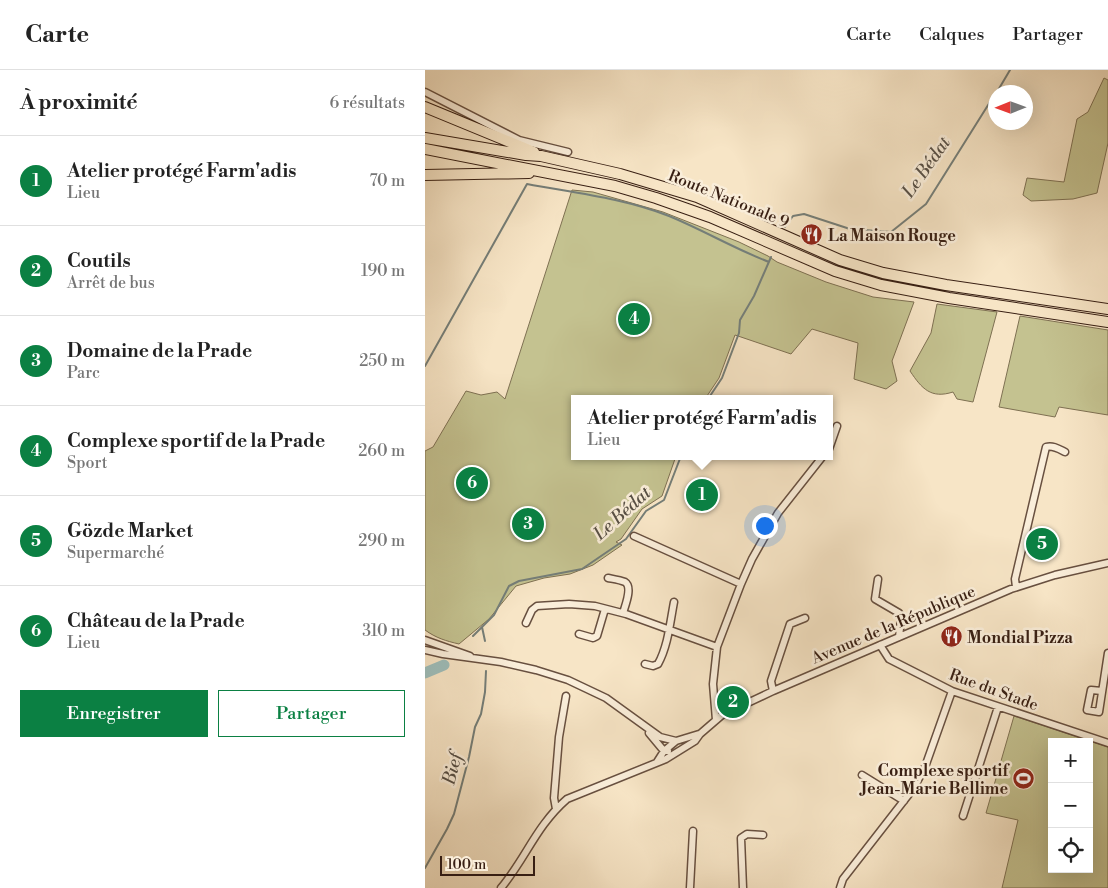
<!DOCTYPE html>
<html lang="fr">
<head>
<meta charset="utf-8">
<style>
	:root { --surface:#fff; --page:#f6f6f6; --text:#222; --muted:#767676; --line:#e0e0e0; --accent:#0b8043 }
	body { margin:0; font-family:"Libre Bodoni",serif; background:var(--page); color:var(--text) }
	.controls { position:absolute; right:15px; bottom:15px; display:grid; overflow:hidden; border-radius:0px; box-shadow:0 5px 20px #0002 }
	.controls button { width:45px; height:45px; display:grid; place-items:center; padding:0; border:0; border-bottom:1px solid var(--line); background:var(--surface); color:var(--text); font:25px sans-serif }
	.compass { position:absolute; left:563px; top:15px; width:45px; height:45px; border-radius:50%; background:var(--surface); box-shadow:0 5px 20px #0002; rotate:269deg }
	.scale { position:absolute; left:15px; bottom:12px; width:95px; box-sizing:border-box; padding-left:5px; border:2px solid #381f13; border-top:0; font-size:14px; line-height:18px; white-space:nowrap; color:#381f13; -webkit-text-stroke:4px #faeeda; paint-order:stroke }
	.you { position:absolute; left:339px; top:455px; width:18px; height:18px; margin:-12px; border:4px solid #fff; border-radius:50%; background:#1a73e8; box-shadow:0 0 0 8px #1a73e833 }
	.badge { display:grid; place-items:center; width:32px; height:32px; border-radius:50%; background:var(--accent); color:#fff; font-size:16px; font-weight:700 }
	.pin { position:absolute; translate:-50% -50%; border:2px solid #fff; box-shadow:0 1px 5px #0006 }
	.popup { position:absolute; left:146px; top:325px; width:262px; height:65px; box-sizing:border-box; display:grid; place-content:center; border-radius:0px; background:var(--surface); filter:drop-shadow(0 1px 4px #0005); font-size:16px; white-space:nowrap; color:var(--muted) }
	.popup b { font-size:19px; color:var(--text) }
	.popup::after { content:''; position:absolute; left:50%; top:100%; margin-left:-10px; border:10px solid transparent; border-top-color:var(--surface) }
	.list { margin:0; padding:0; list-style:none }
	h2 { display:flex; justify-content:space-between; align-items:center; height:65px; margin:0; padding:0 20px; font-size:21px }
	h2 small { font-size:16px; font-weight:400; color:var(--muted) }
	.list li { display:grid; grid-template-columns:32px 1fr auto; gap:15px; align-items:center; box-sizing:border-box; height:90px; padding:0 20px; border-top:1px solid var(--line) }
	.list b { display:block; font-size:19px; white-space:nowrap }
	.list p { margin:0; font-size:16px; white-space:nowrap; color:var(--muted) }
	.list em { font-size:16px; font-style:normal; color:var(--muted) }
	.actions { display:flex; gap:10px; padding:15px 20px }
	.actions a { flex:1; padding:11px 0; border:1px solid var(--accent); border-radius:0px; text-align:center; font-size:18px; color:var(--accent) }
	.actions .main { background:var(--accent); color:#fff }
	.icon { flex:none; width:28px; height:28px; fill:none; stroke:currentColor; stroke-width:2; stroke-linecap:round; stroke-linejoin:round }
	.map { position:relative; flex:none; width:683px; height:818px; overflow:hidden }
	header { display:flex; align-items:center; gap:30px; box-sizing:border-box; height:70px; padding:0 25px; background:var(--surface); border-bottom:1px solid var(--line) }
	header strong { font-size:24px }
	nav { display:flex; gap:28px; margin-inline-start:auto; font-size:18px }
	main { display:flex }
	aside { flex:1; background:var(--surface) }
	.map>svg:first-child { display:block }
	.green { fill:#c4c290; stroke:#7e7052; fill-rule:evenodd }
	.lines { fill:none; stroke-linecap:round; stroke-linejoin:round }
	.stream { stroke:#757e78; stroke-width:2 }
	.river { stroke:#9ebebb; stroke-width:11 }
	.minor-casing { stroke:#685040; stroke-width:9 }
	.highway-casing { stroke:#381f13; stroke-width:12 }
	.minor { stroke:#faeeda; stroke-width:6 }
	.highway { stroke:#f7e5c6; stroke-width:10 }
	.labels { text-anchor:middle; stroke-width:5; stroke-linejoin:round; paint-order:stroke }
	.street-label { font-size:16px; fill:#381f13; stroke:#faeeda }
	.poi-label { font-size:16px; font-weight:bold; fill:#381f13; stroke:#faeeda; text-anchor:start }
	.water-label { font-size:18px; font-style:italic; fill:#574f45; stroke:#faeeda }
</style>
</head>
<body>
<header>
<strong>Carte</strong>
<nav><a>Carte</a><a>Calques</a><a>Partager</a></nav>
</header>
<main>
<aside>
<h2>À proximité<small>6 résultats</small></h2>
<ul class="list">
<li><span class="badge">1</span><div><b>Atelier protégé Farm'adis</b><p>Lieu</p></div><em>70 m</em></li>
<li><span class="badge">2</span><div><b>Coutils</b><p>Arrêt de bus</p></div><em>190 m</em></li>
<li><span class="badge">3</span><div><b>Domaine de la Prade</b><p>Parc</p></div><em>250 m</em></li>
<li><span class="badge">4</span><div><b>Complexe sportif de la Prade</b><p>Sport</p></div><em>260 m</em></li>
<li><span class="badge">5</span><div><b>Gözde Market</b><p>Supermarché</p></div><em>290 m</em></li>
<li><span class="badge">6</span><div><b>Château de la Prade</b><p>Lieu</p></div><em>310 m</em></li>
</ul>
<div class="actions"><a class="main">Enregistrer</a><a>Partager</a></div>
</aside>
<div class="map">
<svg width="683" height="818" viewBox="0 0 683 818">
	<rect width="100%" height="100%" fill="#f7e5c6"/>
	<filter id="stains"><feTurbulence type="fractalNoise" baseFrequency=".004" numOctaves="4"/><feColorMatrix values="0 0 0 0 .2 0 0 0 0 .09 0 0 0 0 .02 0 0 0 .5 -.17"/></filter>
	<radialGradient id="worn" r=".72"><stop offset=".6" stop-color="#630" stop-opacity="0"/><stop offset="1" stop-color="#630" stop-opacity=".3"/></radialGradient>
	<!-- green -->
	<path class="green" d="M679,8L683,10V73L672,123L648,129L606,131L598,125L602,108L639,112L652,49L663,42Z
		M147,120L168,122L238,142L314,172L343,186L352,192L401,212L448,227L489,232L467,291L472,311L461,319L429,309L433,273L387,259L366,284L310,265L294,308L280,329H150V386H251L237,426L217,439L196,469L191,472L197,475L168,495L145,504L119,508L91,516L64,549L34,574C21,571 11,568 0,560V381L8,377L41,321L56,325L72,322L80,329Z
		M512,234L572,242L548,332L532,329L528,322C506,329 497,319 485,301L506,263Z
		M595,246L683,260V345L634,337L630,347L574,337Z
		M589,646L683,677V818H577L593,750L561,743ZM627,672H664V799H627Z"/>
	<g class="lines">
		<!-- stream -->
		<path class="stream" d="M572,22L585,0
			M360,157L368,146L379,144L425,159L466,162L501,134L570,24
			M0,296L102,114C150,123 198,128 244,146C278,160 310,179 344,192
			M283,329L297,308L314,263L315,250L329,226L346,187
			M57,557L60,571
			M48,566L69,545L84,516L94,511L157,499L201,469L221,441L239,430L256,386
			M0,798L22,759L29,744L44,687L50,657L56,644L60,622L61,601"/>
		<!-- river -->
		<path class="river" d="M0,603L19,595"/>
		<defs>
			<path id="minor" d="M0,22L94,70L143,82
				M404,379L412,356
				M209,466L316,514
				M183,508C188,509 195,510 200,512C208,517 200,536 198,543
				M453,509L450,529L474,543L476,549L474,567
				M591,517L590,509L621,377C628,375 634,379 640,382
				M101,553L107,540L112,536L144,534L170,536L201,544L292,577
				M154,564L168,568L172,566L180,539
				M0,570L45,586
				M455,575L464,589L527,621L683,673
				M0,580L18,584L76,592L111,600L143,610L181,628L235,667L251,671
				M220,594L228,596L233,594C243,576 245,553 249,532
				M348,621L346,611L365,554L380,548
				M677,621L666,620L662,640L674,642L683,583
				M291,650L288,614L292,577L316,514L327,489L353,443L398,386
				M224,663L239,681H243
				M232,692L239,681L251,671L274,664
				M437,705L479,731
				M131,739L129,728L134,667L141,626
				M538,746L573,637
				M76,818C101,788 111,756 142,729L241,689L270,671L275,664L297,645L348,621L586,519L630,505L683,493
				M265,818L268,761
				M318,818L316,768L322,764L338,765
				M415,818L418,809L488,719L500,697L527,621"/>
			<path id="highway" d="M0,37L109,82
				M0,68L101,85L116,86L195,104L272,127L415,190L458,203L521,215L683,239
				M0,79L190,116L231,128L285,147L410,201L456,215L524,228L683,252
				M0,105L104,103"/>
		</defs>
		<!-- minor casing -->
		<use href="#minor" class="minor-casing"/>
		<!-- highway casing -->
		<use href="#highway" class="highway-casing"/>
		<!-- minor -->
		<use href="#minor" class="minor"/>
		<!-- highway -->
		<use href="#highway" class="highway"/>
	</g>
	<!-- icons -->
	<defs>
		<symbol id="restaurant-disc" viewBox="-11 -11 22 22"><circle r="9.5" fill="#8f2418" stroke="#faeeda"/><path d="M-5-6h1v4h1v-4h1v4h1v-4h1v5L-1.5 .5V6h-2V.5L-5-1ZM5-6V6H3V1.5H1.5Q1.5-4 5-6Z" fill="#fff"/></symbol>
		<symbol id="stadium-disc" viewBox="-11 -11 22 22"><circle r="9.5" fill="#8f2418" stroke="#faeeda"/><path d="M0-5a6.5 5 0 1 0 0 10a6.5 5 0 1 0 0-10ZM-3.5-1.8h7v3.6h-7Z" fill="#fff"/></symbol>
	</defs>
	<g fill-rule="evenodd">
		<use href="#restaurant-disc" x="374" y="152" width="25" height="25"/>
		<use href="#restaurant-disc" x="514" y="554" width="25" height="25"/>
		<use href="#stadium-disc" x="586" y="696" width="25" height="25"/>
	</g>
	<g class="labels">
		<!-- street labels -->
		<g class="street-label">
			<text transform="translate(304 128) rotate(22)" y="6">Route Nationale 9</text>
			<text transform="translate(468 554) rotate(-23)" y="6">Avenue de la République</text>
			<text transform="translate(569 619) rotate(20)" y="6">Rue du Stade</text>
		</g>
		<!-- poi labels -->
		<g class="poi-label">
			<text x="403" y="171">La Maison Rouge</text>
			<text x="542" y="573">Mondial Pizza</text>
			<text x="583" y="706" text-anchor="end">Complexe sportif<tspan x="583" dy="18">Jean-Marie Bellime</tspan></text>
		</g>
		<!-- water labels -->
		<g class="water-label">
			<text transform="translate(501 97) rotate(-55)" y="6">Le Bédat</text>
			<text transform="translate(197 443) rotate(-42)" y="6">Le Bédat</text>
			<text transform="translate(27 699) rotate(-76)" y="6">Bief</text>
		</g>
	</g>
	<rect width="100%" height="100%" filter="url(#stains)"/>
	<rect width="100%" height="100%" fill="url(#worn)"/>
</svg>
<div class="controls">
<button>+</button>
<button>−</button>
<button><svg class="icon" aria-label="locate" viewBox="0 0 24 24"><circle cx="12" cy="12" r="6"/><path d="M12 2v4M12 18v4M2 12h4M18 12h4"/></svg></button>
</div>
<svg class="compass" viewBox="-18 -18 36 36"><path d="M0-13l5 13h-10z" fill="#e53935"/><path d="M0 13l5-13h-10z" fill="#767676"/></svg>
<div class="scale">100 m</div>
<div class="you"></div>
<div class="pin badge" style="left:277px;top:425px">1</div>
<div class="popup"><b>Atelier protégé Farm'adis</b>Lieu</div>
<div class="pin badge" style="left:308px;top:632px">2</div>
<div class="pin badge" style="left:103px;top:454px">3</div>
<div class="pin badge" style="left:209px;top:249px">4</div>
<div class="pin badge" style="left:617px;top:474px">5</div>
<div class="pin badge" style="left:47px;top:413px">6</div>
</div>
</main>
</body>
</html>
